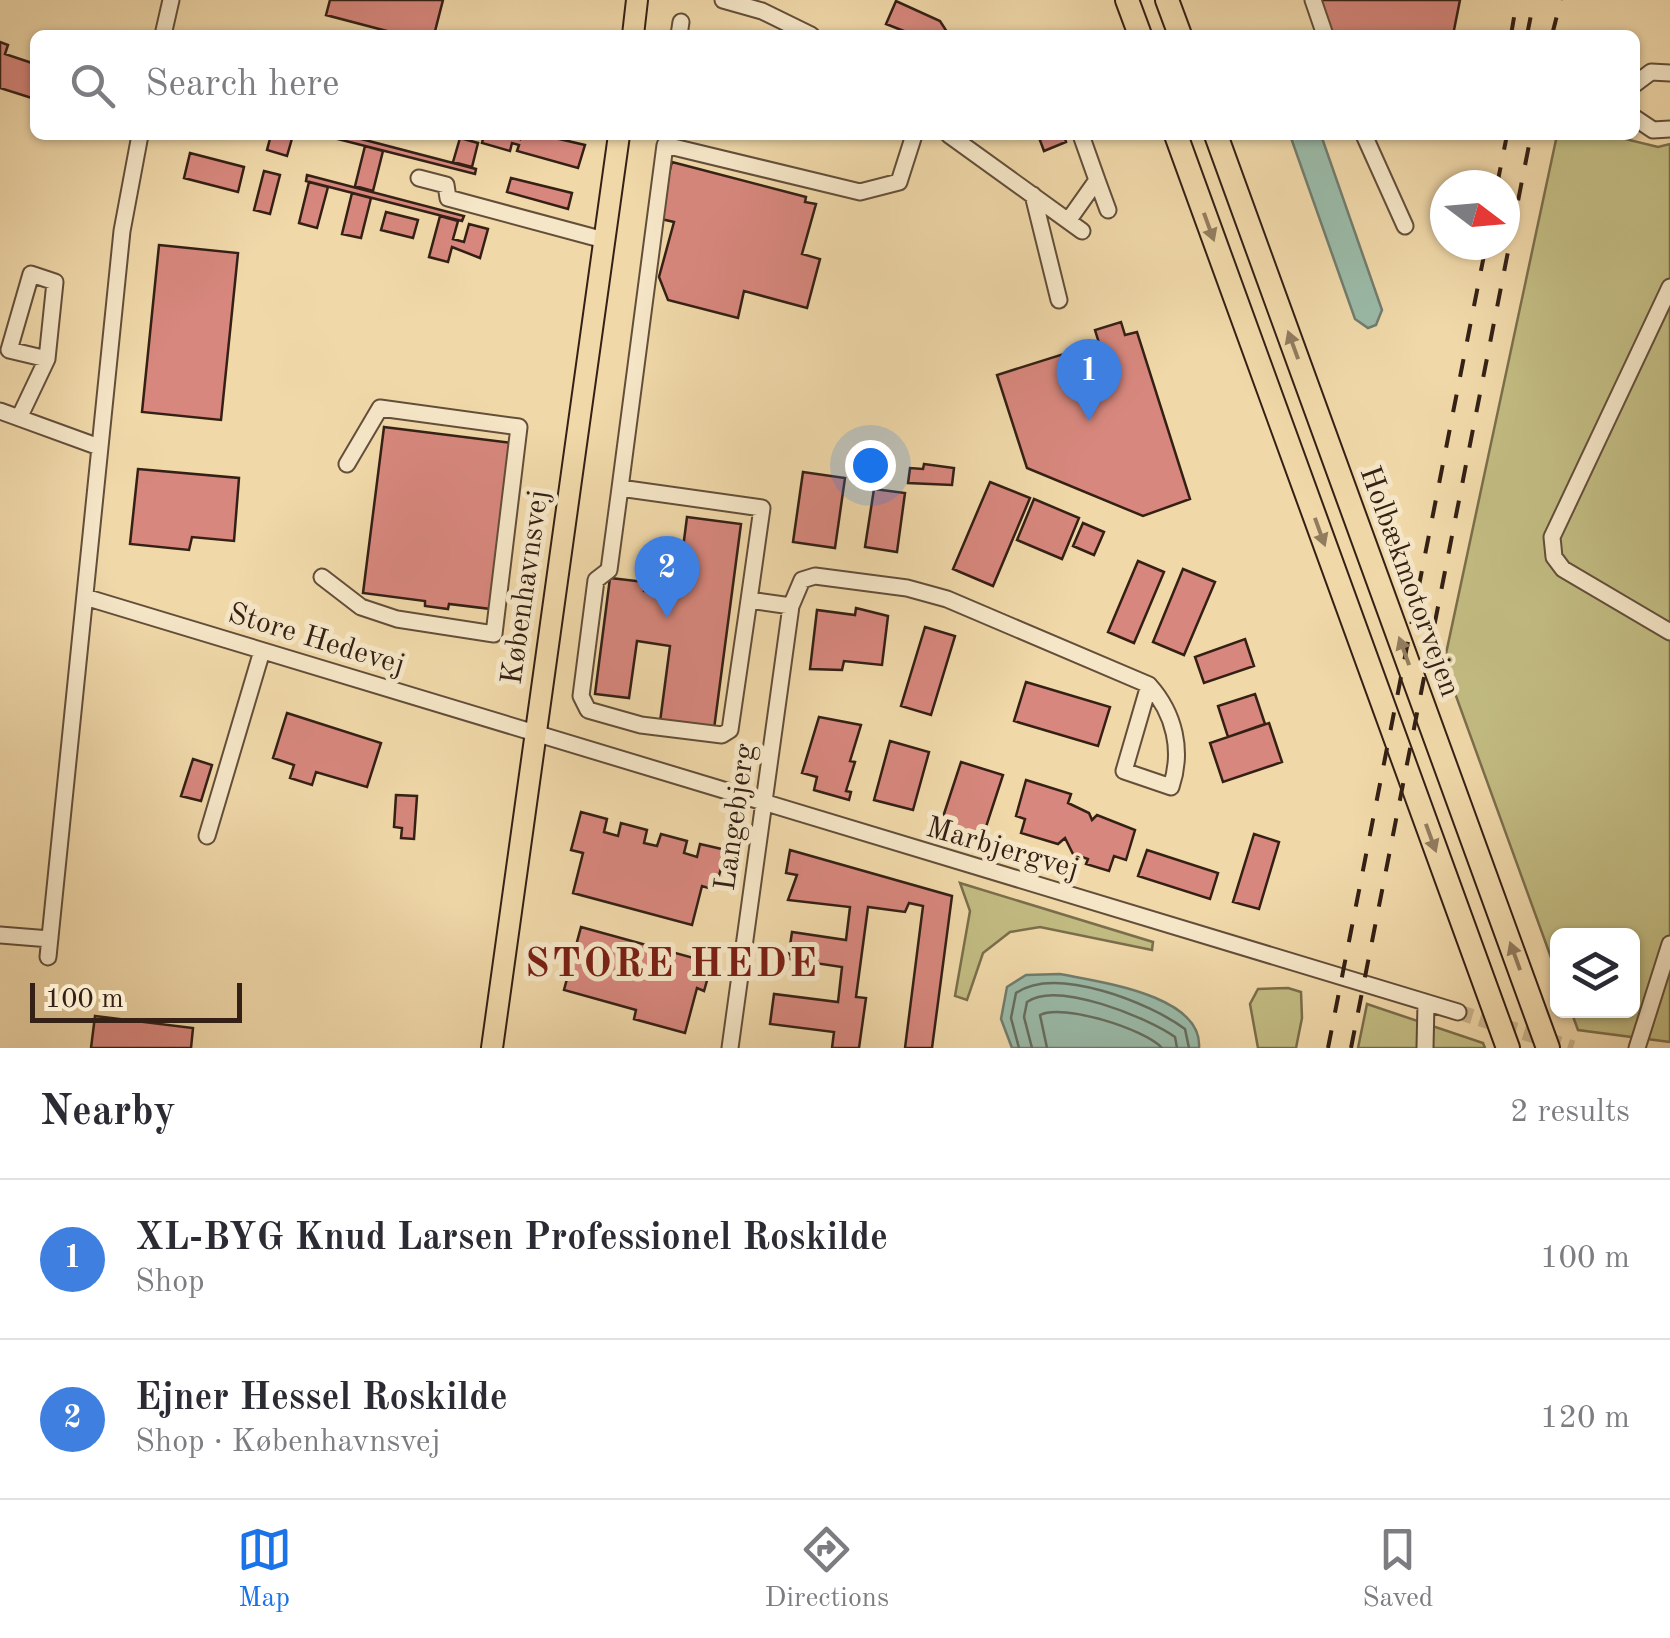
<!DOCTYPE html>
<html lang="en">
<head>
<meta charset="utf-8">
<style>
	:root { --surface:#fff; --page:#f2f2f3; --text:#2b2b33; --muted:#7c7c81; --line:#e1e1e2; --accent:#1a73e8 }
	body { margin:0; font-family:"Old Standard TT",serif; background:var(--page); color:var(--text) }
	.controls { position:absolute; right:30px; bottom:30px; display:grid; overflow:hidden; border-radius:15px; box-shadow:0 2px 8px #0004 }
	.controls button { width:90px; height:90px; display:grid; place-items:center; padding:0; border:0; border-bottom:2px solid var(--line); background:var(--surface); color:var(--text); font:50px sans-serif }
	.compass { position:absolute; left:1430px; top:170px; width:90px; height:90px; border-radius:50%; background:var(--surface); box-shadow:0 2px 8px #0004; rotate:106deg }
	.scale { position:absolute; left:30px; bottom:25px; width:212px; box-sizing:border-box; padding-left:10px; border:5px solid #342015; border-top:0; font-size:28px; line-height:35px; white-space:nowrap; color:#342015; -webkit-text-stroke:8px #f5e6c7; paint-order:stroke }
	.you { position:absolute; left:870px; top:465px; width:35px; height:35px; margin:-25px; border:8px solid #fff; border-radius:50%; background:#1a73e8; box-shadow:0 0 0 15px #1a73e833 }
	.badge { display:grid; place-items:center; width:65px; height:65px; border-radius:50%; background:var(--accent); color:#fff; font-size:32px; font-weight:700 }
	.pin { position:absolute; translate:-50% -82px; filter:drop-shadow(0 2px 5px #0008) }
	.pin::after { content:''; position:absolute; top:52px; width:35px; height:30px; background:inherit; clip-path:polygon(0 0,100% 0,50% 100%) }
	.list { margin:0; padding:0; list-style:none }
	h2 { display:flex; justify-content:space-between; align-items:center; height:130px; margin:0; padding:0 40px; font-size:42px }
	h2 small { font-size:32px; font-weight:400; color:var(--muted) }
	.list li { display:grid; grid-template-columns:65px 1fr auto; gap:30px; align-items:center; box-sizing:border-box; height:160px; padding:0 40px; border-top:2px solid var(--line) }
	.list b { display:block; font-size:38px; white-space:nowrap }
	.list p { margin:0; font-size:32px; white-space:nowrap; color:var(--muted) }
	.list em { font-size:32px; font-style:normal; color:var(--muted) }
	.icon { flex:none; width:55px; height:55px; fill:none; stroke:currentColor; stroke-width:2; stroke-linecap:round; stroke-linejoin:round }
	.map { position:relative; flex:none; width:1670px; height:1048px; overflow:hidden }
	.search { position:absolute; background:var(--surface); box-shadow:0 2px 8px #0004; left:30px; right:30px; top:30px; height:110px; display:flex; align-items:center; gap:25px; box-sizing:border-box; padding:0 35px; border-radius:15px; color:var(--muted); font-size:38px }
	.sheet { height:450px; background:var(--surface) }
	nav { display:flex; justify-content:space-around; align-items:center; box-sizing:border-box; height:140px; border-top:2px solid var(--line); background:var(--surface); font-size:28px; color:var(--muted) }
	nav a { display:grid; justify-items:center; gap:5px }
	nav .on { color:var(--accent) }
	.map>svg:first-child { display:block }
	.green { fill:#c2bc82; stroke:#7b6e4c; stroke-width:2.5 }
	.water { fill:#9abaa8; stroke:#717c6d; stroke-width:2.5 }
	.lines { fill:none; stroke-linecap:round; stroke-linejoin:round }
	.shore { stroke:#676d5e; stroke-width:2.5 }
	.building { fill:#d7877d; stroke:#342015; stroke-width:2.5 }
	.minor-tunnel { stroke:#cab38b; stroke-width:15; stroke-dasharray:15 8; stroke-linecap:butt }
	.minor-casing { stroke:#634e3a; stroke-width:19 }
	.major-casing { stroke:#342015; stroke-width:24 }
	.highway-casing { stroke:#342015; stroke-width:26 }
	.minor { stroke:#f5e6c7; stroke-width:15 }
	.major { stroke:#f0d8a9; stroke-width:20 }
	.highway { stroke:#f0d8a9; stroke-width:22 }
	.rail { stroke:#342015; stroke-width:4; stroke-dasharray:18 18; stroke-linecap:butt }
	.oneway { fill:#927c5f }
	.labels { text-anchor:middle; stroke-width:10; stroke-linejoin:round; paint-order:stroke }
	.street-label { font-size:30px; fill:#342015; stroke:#f5e6c7 }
	.district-label { font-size:40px; font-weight:bold; letter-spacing:2.5px; fill:#7a1f14; stroke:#f5e6c7 }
</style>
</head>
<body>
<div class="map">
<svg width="1670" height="1048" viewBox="0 0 1670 1048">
	<rect width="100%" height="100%" fill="#f0d8a9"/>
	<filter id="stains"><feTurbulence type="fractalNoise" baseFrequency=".002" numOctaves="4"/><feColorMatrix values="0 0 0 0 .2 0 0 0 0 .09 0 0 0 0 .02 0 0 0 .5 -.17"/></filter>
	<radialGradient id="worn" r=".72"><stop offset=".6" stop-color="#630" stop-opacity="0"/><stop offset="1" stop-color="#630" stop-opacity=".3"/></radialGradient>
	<!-- green -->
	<path class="green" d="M1557,135H1609L1658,147L1670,144V1042L1578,1030L1571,1011H1632V936H1558L1557,974L1444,663Z
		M960,883L1153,942L1152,950L1040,927L1010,932L983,953L967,1000L955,996L970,911Z
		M1288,988L1301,992L1302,1018L1296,1048H1258L1250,1004L1258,989Z
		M1367,1004L1483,1043L1485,1048H1358Z"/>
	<!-- water -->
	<path class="water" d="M1290,135H1321L1382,310L1376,325L1368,328L1355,319Z
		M1060,974C1099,982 1203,995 1199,1048H1012L1001,1019L1007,987L1026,975Z"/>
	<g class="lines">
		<!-- shore -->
		<path class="shore" d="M1019,1048L1011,1018L1016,993C1056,965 1150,1003 1185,1029L1189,1048
			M1032,1048L1024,1017L1027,1002C1057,980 1148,1018 1175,1037L1177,1048
			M1047,1048L1040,1015C1062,1003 1145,1029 1162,1048"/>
	</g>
	<!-- building -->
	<path class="building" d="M330,0H443L434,35H402L326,15Z
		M1318,0H1460L1453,35H1330Z
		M896,1L940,21L949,35H914L886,24Z
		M0,42L8,45L5,54L35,64V99L0,88Z
		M271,135H293L287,156L267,150Z
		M322,135H346L476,169L475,174Z
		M484,135H514L520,139L521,135H542L585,145L578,168L517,151L519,145L512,143L510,151L482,143Z
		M1038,135H1064L1066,142L1044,151Z
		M460,138L478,143L472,167L453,162Z
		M365,146L383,151L373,191L355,186Z
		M190,153L244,167L238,192L184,178Z
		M672,162L806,197L805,202L816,204L802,254L820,259L807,308L744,291L738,318L668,300L659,277L674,222L657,218Z
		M264,171L280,175L270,214L254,210Z
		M307,175L464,216L462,221L306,181Z
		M511,178L572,193L568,209L507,192Z
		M309,182L328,187L317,228L299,223Z
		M352,193L371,198L361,238L342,234Z
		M386,212L418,220L413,238L381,230Z
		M440,216L458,221L453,239L464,242L469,224L488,229L480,258L452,247L448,262L429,257Z
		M159,245L238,253L221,420L142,412Z
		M1121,322L1125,335L1137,332L1190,499L1143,516L1027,468L997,375L1099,343L1095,330Z
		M384,427L512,443L491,609L449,604L448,609L425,606V601L363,593Z
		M924,464L954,468L952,485L908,483L910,468L923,469Z
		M138,469L239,478L234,541L192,537L189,550L130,544Z
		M803,472L845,478L835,548L793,542Z
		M990,482L1030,498L993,586L953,569Z
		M874,489L905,493L897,552L865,547Z
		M1034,499L1079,518L1062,559L1017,540Z
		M687,517L741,524L714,729L660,722L670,646L637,641L629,698L595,694L610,578L645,582L644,591L677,595Z
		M1083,523L1104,532L1094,555L1073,546Z
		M1138,561L1164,572L1134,643L1108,632Z
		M1183,569L1215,582L1184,655L1153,642Z
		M856,608L888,616L882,665L844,661L842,670L810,669L817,610L855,615Z
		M925,627L955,636L931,715L901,706Z
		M1245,639L1254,666L1204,683L1195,657Z
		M1026,682L1110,707L1098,746L1014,721Z
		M1255,694L1265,724L1228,737L1218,706Z
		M287,713L381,743L367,787L316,772L312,785L290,778L294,765L273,758Z
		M819,717L861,725L850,761L855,762L846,791L851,792L849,800L814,790L817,777L802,773Z
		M1269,723L1282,762L1223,782L1210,743Z
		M890,741L929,752L913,810L874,800Z
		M193,759L212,765L201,801L181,796Z
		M961,762L1003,775L983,836L941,823Z
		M1026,780L1071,794L1068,803L1089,813L1092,820L1097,815L1135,830L1126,860L1114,856L1109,871L1086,864L1088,859L1073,854L1065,838L1058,844L1021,833L1025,819L1016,816Z
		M396,795L417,796L414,839L401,838L402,828L394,827Z
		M581,812L607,819L604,832L618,836L621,823L647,830L644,843L657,846L661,834L687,841L684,853L697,857L700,844L726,850L715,890L702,886L692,925L573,893L583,853L571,850Z
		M1254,834L1279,842L1259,909L1233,902Z
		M790,850L952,896L932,1048H905L923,906L909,903L905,912L868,907L856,997L866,998L859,1048H832L834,1032L770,1024L774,994L838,1002L842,967L788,959L792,932L846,940L850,907L788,900L797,875L786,873Z
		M1147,850L1218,873L1210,899L1138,876Z
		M581,927L712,963L704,991L697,988L685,1033L634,1019L636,1010L564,990Z
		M95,1016L193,1028L191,1048H91Z"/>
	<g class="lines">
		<!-- minor-tunnel -->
		<path class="minor-tunnel" d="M1458,1012L1573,1048"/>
		<defs>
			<path id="minor" d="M723,0L762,11L811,35
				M1313,0L1325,35
				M163,35L171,0
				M679,35L681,22
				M1635,84L1651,72L1670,73
				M1635,118L1653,130L1670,129
				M949,135L1082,231
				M1081,135L1097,180
				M1364,135L1405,226
				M419,178L446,185L448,198L604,240
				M1033,195L1059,300
				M1068,221L1097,180L1108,210
				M1670,287L1552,537L1554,557L1563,569L1670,632
				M0,411L99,447
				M19,418L47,359L55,282L31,274L9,350L47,359
				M620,488L665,145L860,192L899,182L914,135
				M322,577L361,607L397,619L494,634L519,427L380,408L347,464
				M85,597L1458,1012
				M749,600L730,730L722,735L641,725L588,710L581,696L596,580L609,570L620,488L762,508L749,600L791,606
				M207,836L262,651
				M0,935L50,939
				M48,957L122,231L140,135
				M730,1048L791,606L802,580L815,576L907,588L947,599L1149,685C1175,714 1183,751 1171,787L1124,771L1149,685
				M1425,1048L1426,1003
				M1637,1048L1670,944"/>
			<path id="major" d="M633,35L637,0
				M492,1048L619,135"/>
			<path id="highway" d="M1127,0L1140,35
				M1167,0L1180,35
				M1176,135L1508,1048
				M1216,135L1548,1048"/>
		</defs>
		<!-- minor casing -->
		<use href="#minor" class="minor-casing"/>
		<!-- major casing -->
		<use href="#major" class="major-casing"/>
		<!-- highway casing -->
		<use href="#highway" class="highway-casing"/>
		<!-- minor -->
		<use href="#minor" class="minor"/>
		<!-- major -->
		<use href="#major" class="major"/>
		<!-- highway -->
		<use href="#highway" class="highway"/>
		<!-- rail -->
		<path class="rail" d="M1511,35L1517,0
			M1527,35L1534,0
			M1552,35L1561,0
			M1497,185L1507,135
			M1328,1048L1486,245
			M1351,1048L1531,135"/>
	</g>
	<!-- one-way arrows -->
	<defs><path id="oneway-solid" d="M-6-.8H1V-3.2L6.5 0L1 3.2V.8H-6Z" transform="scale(2.5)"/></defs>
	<g class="oneway">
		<use href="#oneway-solid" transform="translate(1209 227) rotate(70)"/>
		<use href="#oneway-solid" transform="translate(1293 345) rotate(-110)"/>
		<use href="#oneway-solid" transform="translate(1320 532) rotate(70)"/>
		<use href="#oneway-solid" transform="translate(1404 651) rotate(-110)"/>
		<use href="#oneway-solid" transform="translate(1431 838) rotate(70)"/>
		<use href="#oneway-solid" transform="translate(1515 956) rotate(-110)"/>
	</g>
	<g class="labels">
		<!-- street labels -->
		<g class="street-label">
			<text transform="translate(1411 581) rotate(70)" y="10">Holbækmotorvejen</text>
			<text transform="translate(524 587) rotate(-82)" y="10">Københavnsvej</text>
			<text transform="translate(317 638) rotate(17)" y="10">Store Hedevej</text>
			<text transform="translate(734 817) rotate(-82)" y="10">Langebjerg</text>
			<text transform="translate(1003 847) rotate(16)" y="10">Marbjergvej</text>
		</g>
		<!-- district labels -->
		<g class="district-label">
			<text x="672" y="976">STORE HEDE</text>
		</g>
	</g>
	<rect width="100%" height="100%" filter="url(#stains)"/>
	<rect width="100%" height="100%" fill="url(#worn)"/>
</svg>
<div class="controls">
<button><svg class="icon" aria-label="layers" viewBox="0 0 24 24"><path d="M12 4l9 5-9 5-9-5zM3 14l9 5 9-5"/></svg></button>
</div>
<svg class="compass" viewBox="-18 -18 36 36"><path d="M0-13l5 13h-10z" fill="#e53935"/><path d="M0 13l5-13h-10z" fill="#7c7c81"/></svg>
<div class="scale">100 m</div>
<div class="you"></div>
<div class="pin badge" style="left:1089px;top:421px;background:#3f7fe0">1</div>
<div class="pin badge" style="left:667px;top:618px;background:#3f7fe0">2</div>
<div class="search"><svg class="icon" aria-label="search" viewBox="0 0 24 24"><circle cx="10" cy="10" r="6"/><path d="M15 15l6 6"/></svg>Search here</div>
</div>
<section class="sheet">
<h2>Nearby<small>2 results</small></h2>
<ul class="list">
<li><span class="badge" style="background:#3f7fe0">1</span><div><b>XL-BYG Knud Larsen Professionel Roskilde</b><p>Shop</p></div><em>100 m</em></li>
<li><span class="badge" style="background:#3f7fe0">2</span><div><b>Ejner Hessel Roskilde</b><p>Shop · Københavnsvej</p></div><em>120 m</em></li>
</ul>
</section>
<nav>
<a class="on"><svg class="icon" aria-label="map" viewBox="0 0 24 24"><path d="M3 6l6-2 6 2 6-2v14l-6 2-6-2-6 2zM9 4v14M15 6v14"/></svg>Map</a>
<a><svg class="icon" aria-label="directions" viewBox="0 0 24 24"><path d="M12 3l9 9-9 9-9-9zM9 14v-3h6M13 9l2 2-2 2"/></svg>Directions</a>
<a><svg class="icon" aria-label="saved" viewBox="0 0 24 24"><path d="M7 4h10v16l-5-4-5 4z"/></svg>Saved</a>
</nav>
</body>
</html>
